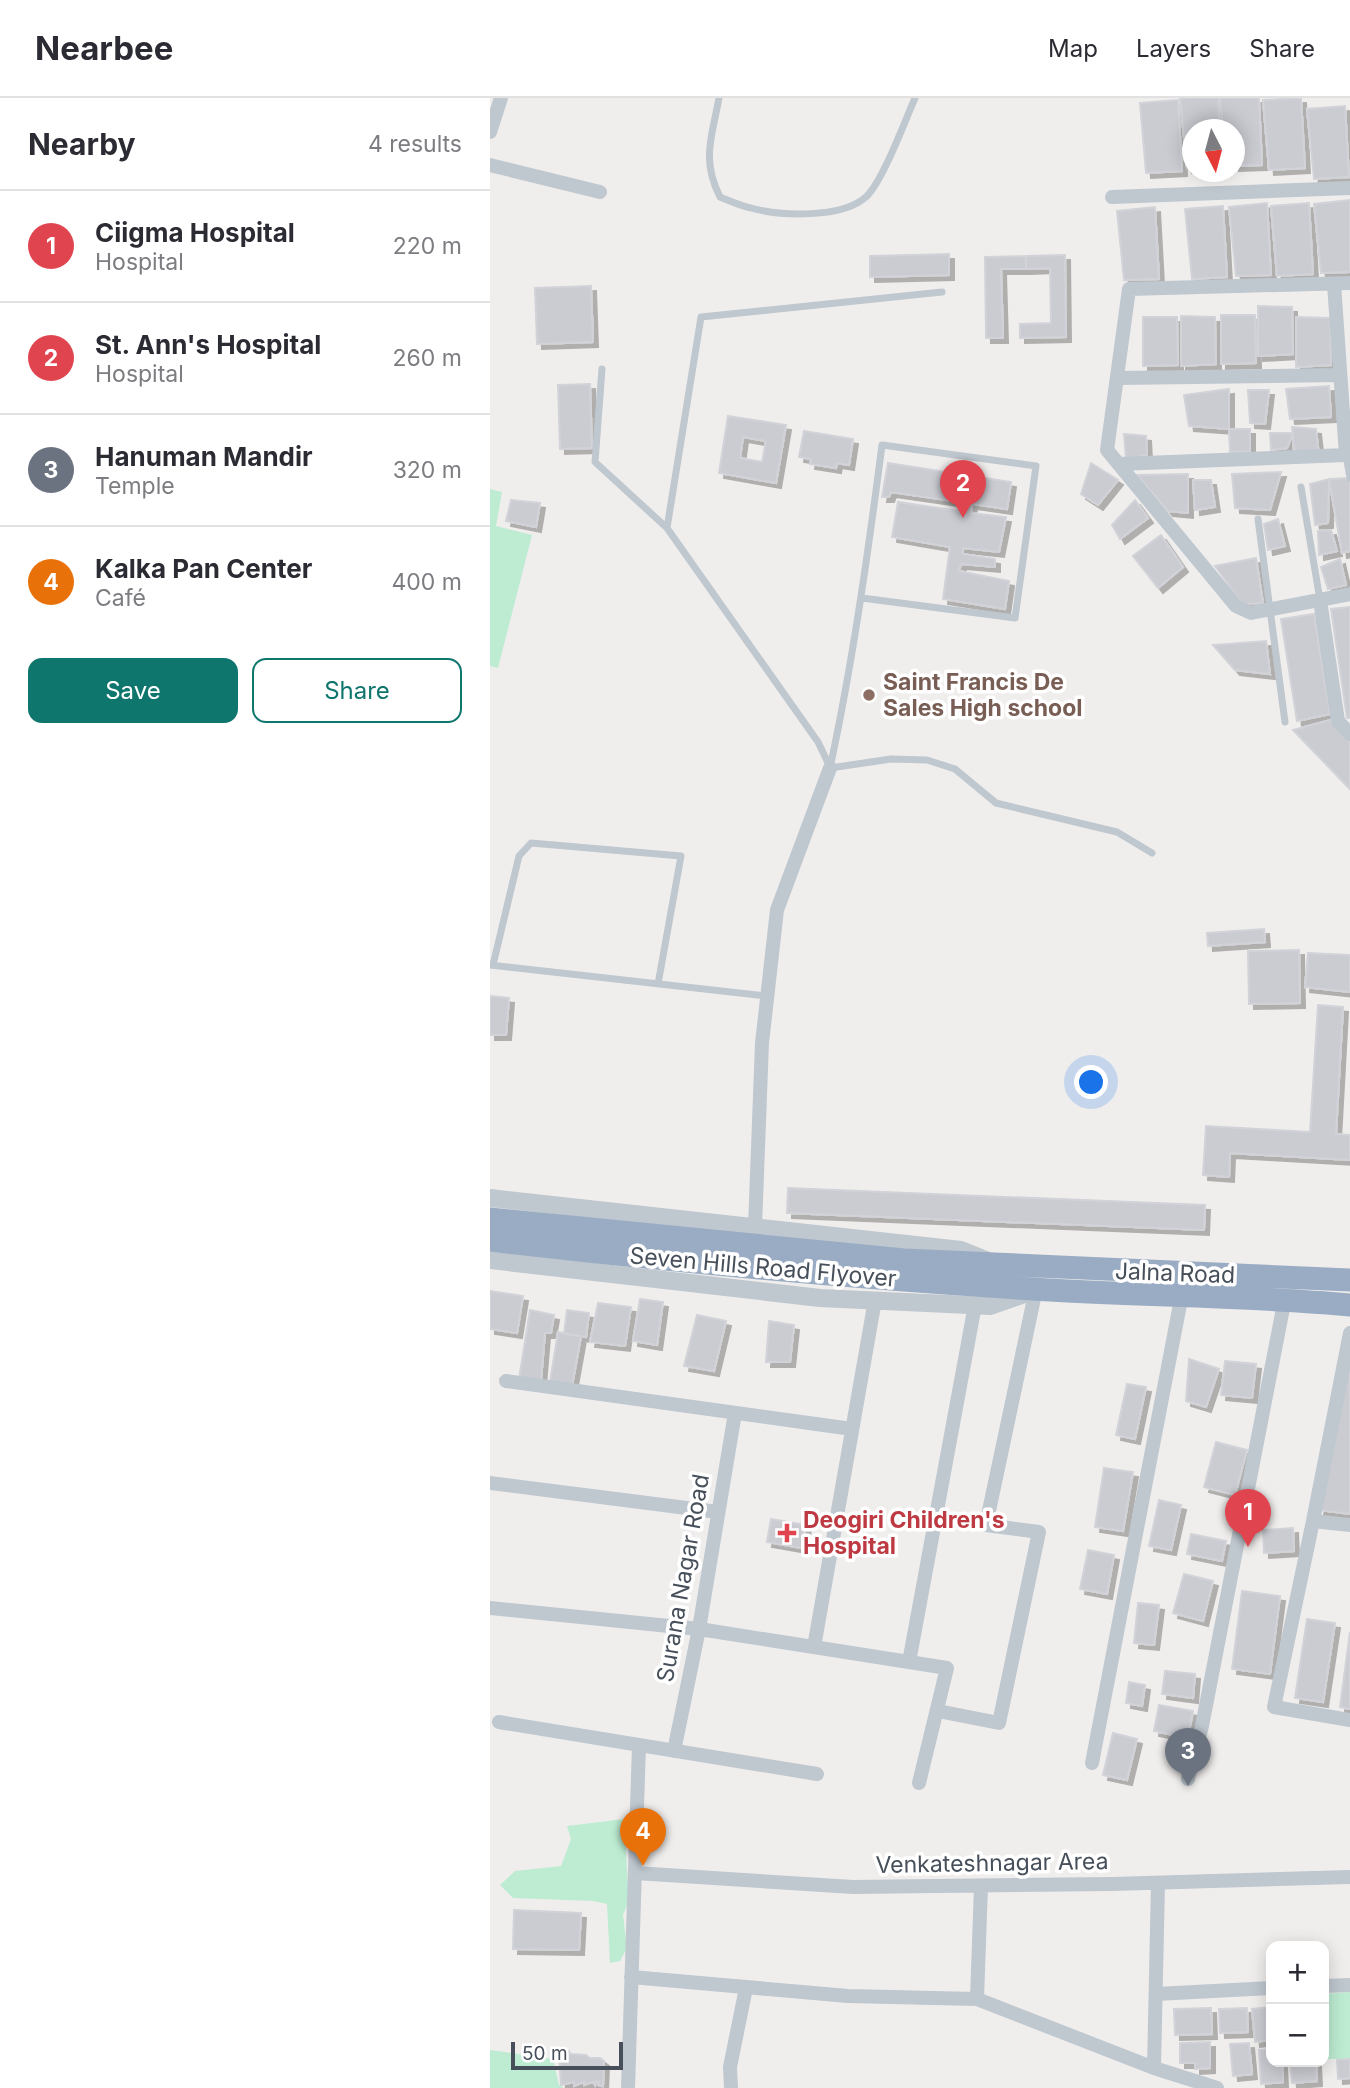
<!DOCTYPE html>
<html lang="en">
<head>
<meta charset="utf-8">
<style>
	:root { --surface:#fff; --page:#f2f2f3; --text:#2b2b33; --muted:#7c7c81; --line:#e1e1e2; --accent:#0f766e }
	body { margin:0; font-family:Inter,sans-serif; background:var(--page); color:var(--text) }
	.controls { position:absolute; right:21px; bottom:21px; display:grid; overflow:hidden; border-radius:14px; box-shadow:0 4px 18px #0003 }
	.controls button { width:63px; height:63px; display:grid; place-items:center; padding:0; border:0; border-bottom:2px solid var(--line); background:var(--surface); color:var(--text); font:35px sans-serif }
	.compass { position:absolute; left:692px; top:21px; width:63px; height:63px; border-radius:50%; background:var(--surface); box-shadow:0 4px 18px #0003; rotate:174deg }
	.scale { position:absolute; left:21px; bottom:18px; width:112px; box-sizing:border-box; padding-left:7px; border:4px solid #47505a; border-top:0; font-size:19px; line-height:24px; white-space:nowrap; color:#47505a; -webkit-text-stroke:5px #fff; paint-order:stroke }
	.you { position:absolute; left:602px; top:985px; width:24px; height:24px; margin:-18px; border:5px solid #fff; border-radius:50%; background:#1a73e8; box-shadow:0 0 0 10px #1a73e833 }
	.badge { display:grid; place-items:center; width:46px; height:46px; border-radius:50%; background:var(--accent); color:#fff; font-size:23px; font-weight:700 }
	.pin { position:absolute; translate:-50% -58px; filter:drop-shadow(0 2px 4px #0008) }
	.pin::after { content:''; position:absolute; top:37px; width:24px; height:21px; background:inherit; clip-path:polygon(0 0,100% 0,50% 100%) }
	.list { margin:0; padding:0; list-style:none }
	h2 { display:flex; justify-content:space-between; align-items:center; height:91px; margin:0; padding:0 28px; font-size:30px }
	h2 small { font-size:23px; font-weight:400; color:var(--muted) }
	.list li { display:grid; grid-template-columns:46px 1fr auto; gap:21px; align-items:center; box-sizing:border-box; height:112px; padding:0 28px; border-top:2px solid var(--line) }
	.list b { display:block; font-size:26px; white-space:nowrap }
	.list p { margin:0; font-size:23px; white-space:nowrap; color:var(--muted) }
	.list em { font-size:23px; font-style:normal; color:var(--muted) }
	.actions { display:flex; gap:14px; padding:21px 28px }
	.actions a { flex:1; padding:16px 0; border:2px solid var(--accent); border-radius:14px; text-align:center; font-size:24px; color:var(--accent) }
	.actions .main { background:var(--accent); color:#fff }
	.map { position:relative; flex:none; width:860px; height:1990px; overflow:hidden }
	header { display:flex; align-items:center; gap:42px; box-sizing:border-box; height:98px; padding:0 35px; background:var(--surface); border-bottom:2px solid var(--line) }
	header strong { font-size:33px }
	nav { display:flex; gap:38px; margin-inline-start:auto; font-size:24px }
	main { display:flex }
	aside { flex:1; background:var(--surface) }
	.map>svg:first-child { display:block }
	.green { fill:#bdecd2 }
	.building { fill:#caccd2; stroke:#d2d3d9; stroke-width:2; fill-rule:evenodd; filter:url(#shadow) }
	.lines { fill:none; stroke-linecap:round; stroke-linejoin:round }
	.service { stroke:#bfc7cf; stroke-width:7 }
	.minor { stroke:#bfc7cf; stroke-width:14 }
	.tertiary { stroke:#bfc7cf; stroke-width:18 }
	.trunk { stroke:#9aacc3; stroke-width:23 }
	.education-dot { fill:#8d6e63; stroke:#fff; stroke-width:2.5 }
	.health-dot { fill:#e0444e; stroke:#fff; stroke-width:2.5 }
	.labels { text-anchor:middle; stroke-width:7; stroke-linejoin:round; paint-order:stroke }
	.education-label { font-size:23px; font-weight:bold; fill:#785e54; stroke:#fff; text-anchor:start }
	.street-label { font-size:23px; fill:#47505a; stroke:#fff }
	.health-label { font-size:23px; font-weight:bold; fill:#be3a42; stroke:#fff; text-anchor:start }
</style>
</head>
<body>
<header>
<strong>Nearbee</strong>
<nav><a>Map</a><a>Layers</a><a>Share</a></nav>
</header>
<main>
<aside>
<h2>Nearby<small>4 results</small></h2>
<ul class="list">
<li><span class="badge" style="background:#e0444e">1</span><div><b>Ciigma Hospital</b><p>Hospital</p></div><em>220 m</em></li>
<li><span class="badge" style="background:#e0444e">2</span><div><b>St. Ann's Hospital</b><p>Hospital</p></div><em>260 m</em></li>
<li><span class="badge" style="background:#6b7280">3</span><div><b>Hanuman Mandir</b><p>Temple</p></div><em>320 m</em></li>
<li><span class="badge" style="background:#e8710a">4</span><div><b>Kalka Pan Center</b><p>Café</p></div><em>400 m</em></li>
</ul>
<div class="actions"><a class="main">Save</a><a>Share</a></div>
</aside>
<div class="map">
<svg width="860" height="1990" viewBox="0 0 860 1990">
	<defs>
		<filter id="shadow"><feDropShadow dx="5" dy="5" stdDeviation="0" flood-color="#0004"/></filter>
	</defs>
	<rect width="100%" height="100%" fill="#f0eeed"/>
	<!-- green -->
	<path class="green" d="M0,391L12,394L6,428L42,437L8,570L0,568Z
		M134,1721L139,1803L133,1817L137,1850L130,1863L120,1865L117,1806L103,1803L23,1800L10,1787L25,1773L71,1768L81,1741L77,1728Z
		M860,1894V1961H834V1896Z
		M0,1952L63,1961L69,1987L74,1990H0Z"/>
	<!-- building -->
	<path class="building" d="M690,0H728L730,32H702V69L697,70Z
		M730,0H769L772,67L744,68V32H733Z
		M811,0L815,70L779,72L773,2Z
		M688,2L692,73L656,75L650,5Z
		M855,8L859,79L824,81L817,11Z
		M860,102V174L831,175L824,106Z
		M777,105L781,177L746,178L739,109Z
		M819,105L823,176L787,178L781,108Z
		M733,108L737,179L702,181L695,111Z
		M665,109L669,181L634,182L627,113Z
		M459,156V177L380,179V158Z
		M575,157L576,239L530,240V226L561,225L560,170L536,171V158Z
		M536,158V171H511L513,240H496L495,159Z
		M101,188L103,244L47,246L45,190Z
		M768,208L802,209L803,256L768,258Z
		M731,217H765L766,265L731,266Z
		M691,218L725,219L726,266L691,268Z
		M653,219H687L688,267L653,268Z
		M806,219L840,220L841,267L806,269Z
		M100,286L102,350L70,351L68,287Z
		M839,288L841,319L800,321L796,291Z
		M739,291V331L699,328L694,297Z
		M758,292H779L775,326L760,325Z
		M238,318L296,327L286,385L229,375ZM253,339L276,343L272,364L250,360Z
		M802,329L826,331L829,358L804,352Z
		M739,331H760V354H740Z
		M314,333L363,341L359,367L347,365L346,370L320,366L321,361L309,359Z
		M780,335H803L797,350L781,352Z
		M634,336L656,338L657,357L636,361Z
		M398,365L521,384L517,411L482,406L481,415L516,419L509,454L473,450V456L505,461V469L471,466L469,473L519,483L515,511L453,501L460,449L402,439L408,404L469,413L470,404L401,394L399,399H392Z
		M601,365L628,382L608,407L591,396Z
		M791,374L780,412L745,410L742,376Z
		M698,376V415L678,413L647,377Z
		M860,380V453L852,455L839,381Z
		M839,381L838,425L825,427L820,386Z
		M703,382H721L725,409L705,412Z
		M21,402L50,405L46,429L16,423Z
		M645,402L658,420L630,441L622,427Z
		M788,421L795,448L778,452L774,426Z
		M841,432L847,453L829,457L828,433Z
		M671,437L693,469L668,490L643,458Z
		M766,460L773,505L753,506L725,468Z
		M850,461L856,487L838,491L831,469Z
		M860,509V620H857L841,511Z
		M824,516L840,616L807,623L791,521Z
		M776,543L780,576L745,572L723,547Z
		M840,622L860,644V691L803,632Z
		M774,831L775,844L718,848L717,835Z
		M809,852L810,905L759,906L758,853Z
		M818,855L860,857V894L815,889Z
		M0,898L19,900L16,937H0Z
		M828,907L853,909L846,1036L860,1037V1062L740,1055L739,1079L713,1077L716,1028L820,1034Z
		M298,1090L715,1107L714,1132L297,1115Z
		M0,1193L33,1198L27,1235L0,1231Z
		M150,1201L173,1204L167,1247L143,1243Z
		M108,1205L141,1209L135,1248L100,1244Z
		M40,1212L64,1217L61,1235H55L51,1282L29,1281Z
		M77,1212L99,1215L96,1239L74,1236Z
		M207,1217L236,1223L224,1273L194,1268Z
		M279,1223L304,1227L300,1264H276Z
		M68,1234L91,1238L82,1288L60,1284Z
		M860,1258V1416L829,1412Z
		M699,1261L729,1271L716,1309L696,1303Z
		M735,1263L766,1266L762,1300L731,1297Z
		M637,1286L656,1289L645,1341L626,1337Z
		M726,1344L757,1352L745,1397L714,1389Z
		M614,1370L643,1374L633,1433L605,1429Z
		M669,1402L691,1407L681,1452L659,1448Z
		M281,1421L316,1427L312,1450L277,1444Z
		M803,1430L804,1453L774,1455L773,1432Z
		M701,1436L736,1443L732,1463L697,1456Z
		M598,1452L624,1457L617,1496L590,1491Z
		M694,1476L723,1483L713,1523L683,1515Z
		M752,1493L790,1498L780,1576L742,1571Z
		M648,1505L669,1507L664,1547L644,1545Z
		M817,1521L845,1525L833,1604L805,1600Z
		M860,1534V1611L850,1609Z
		M675,1573L705,1576L703,1600L672,1596Z
		M639,1584L655,1587L652,1608L636,1605Z
		M669,1607L703,1613L698,1640L664,1633Z
		M623,1635L647,1641L637,1682L613,1677Z
		M24,1812L91,1815L89,1852L23,1851Z
		M781,1909V1942L765,1944L762,1911Z
		M721,1910L722,1936L685,1937L684,1911Z
		M757,1910L758,1934L730,1935L729,1911Z
		M720,1944V1970L705,1971V1965H690V1945Z
		M759,1945L762,1976L743,1978L740,1946Z
		M781,1951V1964H792L793,1984L771,1986L769,1952Z
		M79,1953L81,1956L96,1957L100,1960H110L114,1963L113,1988L108,1987L109,1984L106,1983L105,1987L103,1984L94,1987V1984L84,1988V1984L71,1987L69,1956Z
		M860,1961V1980L848,1981L847,1962Z
		M800,1964H826L827,1983L802,1985Z"/>
	<g class="lines">
		<!-- service -->
		<path class="service" d="M229,0C222,39 211,61 230,99C240,103 250,108 261,110C290,118 353,121 377,98C394,80 414,25 425,0
			M112,271L105,364L177,430L328,644L340,669
			M856,357L860,380
			M811,389L830,502
			M768,421L795,624
			M177,430L211,219L452,194
			M340,670C363,563 378,455 392,347L546,368L525,520L372,500
			M340,670L401,661L437,662L465,671L506,705L627,734L662,755
			M0,867L277,898
			M3,867L29,758L41,745L191,758L168,886"/>
		<!-- minor -->
		<path class="minor" d="M0,34L11,0
			M0,67L110,94
			M622,99L860,90
			M860,185L639,191L617,352L746,508L761,515L860,496
			M627,280L850,277
			M629,366L856,357L844,186
			M830,502L848,623L860,636
			M265,1129L272,945L287,812L340,670
			M16,1283L362,1331
			M0,1385L228,1414
			M823,1423L860,1235
			M860,1427L823,1423L784,1609L860,1622
			M0,1510L209,1531L457,1570L429,1685
			M324,1549L385,1202
			M419,1564L485,1207
			M448,1613L509,1625L549,1434L496,1427L546,1191
			M9,1624L327,1676
			M184,1653L209,1531L245,1315
			M602,1665L692,1196
			M698,1681L712,1628L795,1200
			M145,1775L363,1789L622,1786L860,1779
			M141,1879L358,1898L487,1901L491,1788
			M834,1888L860,1887
			M666,1896L781,1890
			M487,1901L664,1970L727,1990
			M664,1970L668,1785
			M138,1990L149,1647
			M241,1990L240,1969L256,1890"/>
		<!-- tertiary -->
		<path class="tertiary" d="M0,1100L471,1152L496,1162
			M0,1162L330,1200L500,1208L543,1193"/>
		<!-- trunk -->
		<path class="trunk" d="M0,1121L414,1162L860,1182
			M0,1142C180,1163 362,1180 543,1191C649,1198 754,1197 860,1207"/>
	</g>
	<!-- markers -->
	<circle class="education-dot" cx="379" cy="597" r="7"/>
	<path class="health-dot" d="M293.5 1424.5h7v7h7v7h-7v7h-7v-7h-7v-7h7z"/>
	<g class="labels">
		<!-- education labels -->
		<g class="education-label">
			<text x="393" y="592">Saint Francis De<tspan x="393" dy="26">Sales High school</tspan></text>
		</g>
		<!-- street labels -->
		<g class="street-label">
			<text transform="translate(273 1169) rotate(5)" y="8">Seven Hills Road Flyover</text>
			<text transform="translate(685 1175) rotate(2)" y="8">Jalna Road</text>
			<text transform="translate(193 1480) rotate(-80)" y="8">Surana Nagar Road</text>
			<text transform="translate(502 1765) rotate(-1)" y="8">Venkateshnagar Area</text>
		</g>
		<!-- health labels -->
		<g class="health-label">
			<text x="313" y="1430">Deogiri Children's<tspan x="313" dy="26">Hospital</tspan></text>
		</g>
	</g>
</svg>
<div class="controls">
<button>+</button>
<button>−</button>
</div>
<svg class="compass" viewBox="-18 -18 36 36"><path d="M0-13l5 13h-10z" fill="#e53935"/><path d="M0 13l5-13h-10z" fill="#7c7c81"/></svg>
<div class="scale">50 m</div>
<div class="you"></div>
<div class="pin badge" style="left:758px;top:1449px;background:#e0444e">1</div>
<div class="pin badge" style="left:473px;top:420px;background:#e0444e">2</div>
<div class="pin badge" style="left:698px;top:1688px;background:#6b7280">3</div>
<div class="pin badge" style="left:153px;top:1768px;background:#e8710a">4</div>
</div>
</main>
</body>
</html>
